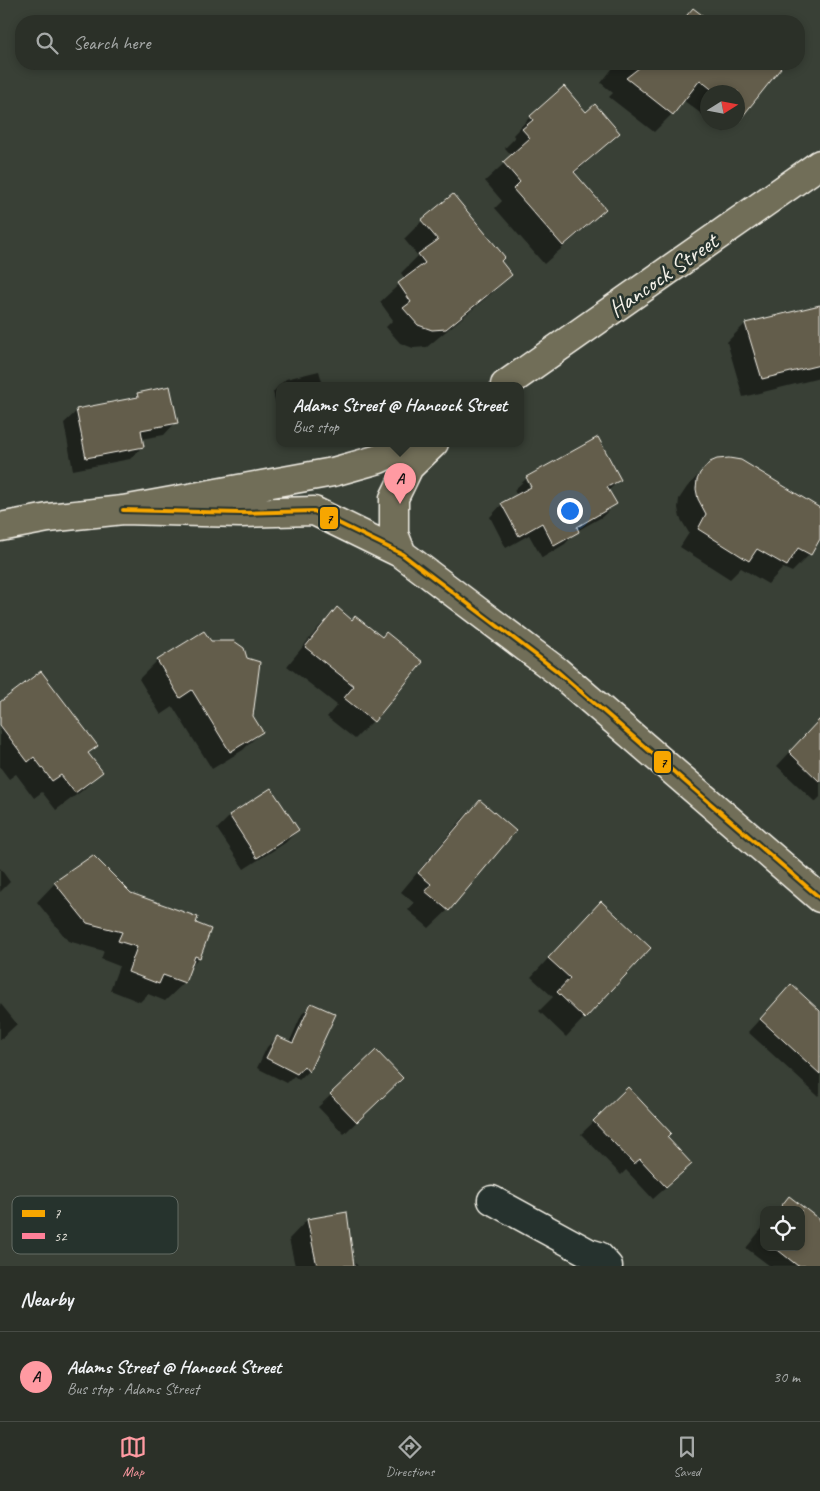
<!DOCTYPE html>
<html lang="en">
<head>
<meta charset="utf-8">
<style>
	:root { --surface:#2b3028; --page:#373c34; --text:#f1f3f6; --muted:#a6a9a8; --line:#474b45; --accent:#ff9aa2 }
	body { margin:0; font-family:Caveat,sans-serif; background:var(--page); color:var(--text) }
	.controls { position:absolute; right:15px; bottom:15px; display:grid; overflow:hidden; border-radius:10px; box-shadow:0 2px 8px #0003 }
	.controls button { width:45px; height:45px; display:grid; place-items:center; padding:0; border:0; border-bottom:1px solid var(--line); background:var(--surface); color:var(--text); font:25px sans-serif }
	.compass { position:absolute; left:700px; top:85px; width:45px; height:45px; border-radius:50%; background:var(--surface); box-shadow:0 2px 8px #0003; rotate:79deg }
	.you { position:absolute; left:569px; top:510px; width:18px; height:18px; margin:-12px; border:4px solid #fff; border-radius:50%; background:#1a73e8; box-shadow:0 0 0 8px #1a73e833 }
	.badge { display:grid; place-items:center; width:32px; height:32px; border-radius:50%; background:var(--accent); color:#111; font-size:16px; font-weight:700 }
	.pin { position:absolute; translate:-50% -41px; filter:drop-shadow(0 1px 2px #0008) }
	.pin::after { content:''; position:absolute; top:26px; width:18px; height:15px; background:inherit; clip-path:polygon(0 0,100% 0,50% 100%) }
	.popup { position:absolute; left:276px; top:382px; width:248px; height:65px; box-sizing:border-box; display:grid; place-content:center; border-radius:10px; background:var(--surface); filter:drop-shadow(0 1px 4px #0005); font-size:16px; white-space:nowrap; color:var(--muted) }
	.popup b { font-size:19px; color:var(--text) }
	.popup::after { content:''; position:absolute; left:50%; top:100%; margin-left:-10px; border:10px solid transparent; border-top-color:var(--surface) }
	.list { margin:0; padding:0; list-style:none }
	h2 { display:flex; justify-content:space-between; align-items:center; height:65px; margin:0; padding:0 20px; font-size:21px }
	h2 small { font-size:16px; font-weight:400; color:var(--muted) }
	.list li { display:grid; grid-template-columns:32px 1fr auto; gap:15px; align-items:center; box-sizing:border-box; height:90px; padding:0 20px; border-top:1px solid var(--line) }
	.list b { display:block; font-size:19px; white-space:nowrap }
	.list p { margin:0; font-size:16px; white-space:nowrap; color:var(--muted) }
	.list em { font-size:16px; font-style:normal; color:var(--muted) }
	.icon { flex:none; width:28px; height:28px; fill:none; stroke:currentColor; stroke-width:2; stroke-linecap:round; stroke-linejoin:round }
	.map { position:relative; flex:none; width:820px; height:1266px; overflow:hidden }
	.search { position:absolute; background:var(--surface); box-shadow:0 2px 8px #0003; left:15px; right:15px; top:15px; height:55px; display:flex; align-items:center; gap:12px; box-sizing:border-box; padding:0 18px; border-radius:20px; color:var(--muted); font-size:19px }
	.sheet { height:155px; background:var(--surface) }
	nav { display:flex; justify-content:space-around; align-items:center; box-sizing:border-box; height:70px; border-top:1px solid var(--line); background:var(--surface); font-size:14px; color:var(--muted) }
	nav a { display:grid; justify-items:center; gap:2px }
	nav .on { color:var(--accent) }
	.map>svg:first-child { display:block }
	.shadow { fill:#0007; fill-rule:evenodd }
	.building { fill:#645d4c; stroke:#f4f1e8 }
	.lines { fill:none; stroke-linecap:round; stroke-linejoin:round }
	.minor-casing { stroke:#f4f1e8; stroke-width:31 }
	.major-casing { stroke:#f4f1e8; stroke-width:31 }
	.minor { stroke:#26332d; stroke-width:28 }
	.major { stroke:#716e59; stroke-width:28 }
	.bus-1-casing { stroke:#26332d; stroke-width:8 }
	.bus-1 { stroke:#f7a600; stroke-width:4 }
	.labels { text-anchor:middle; stroke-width:5; stroke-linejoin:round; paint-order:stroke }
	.street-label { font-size:24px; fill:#f4f1e8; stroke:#26332d }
	.key { fill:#26332d; stroke:#646c65; stroke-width:1 }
	.key-label { font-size:14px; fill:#f4f1e8 }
	.line-badge { stroke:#26332d; stroke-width:2 }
	.pale-badge-label { font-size:14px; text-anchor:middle; font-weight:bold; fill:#111 }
</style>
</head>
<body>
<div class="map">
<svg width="820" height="1266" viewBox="0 0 820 1266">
	<rect width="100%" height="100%" fill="#394036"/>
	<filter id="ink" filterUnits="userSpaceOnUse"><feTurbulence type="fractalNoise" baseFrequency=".02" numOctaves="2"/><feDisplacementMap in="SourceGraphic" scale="10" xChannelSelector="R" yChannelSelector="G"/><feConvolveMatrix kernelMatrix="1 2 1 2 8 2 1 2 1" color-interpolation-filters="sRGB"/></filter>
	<g filter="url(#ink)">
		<!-- shadow -->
		<path class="shadow" d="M616,64H774L779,68L738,119V92H708V119L683,100L672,114L654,132L609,97L613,93L601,83Z
			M586,113L618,133L574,174L604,209L586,227L544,264L495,208L502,201L485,181L512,156L505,148L515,138L513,135L531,116Z
			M712,122H734L724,132Z
			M422,221L499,261L511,275L492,293L427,347L413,348L400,343L386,327L393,320L380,302L405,279L401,273L418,256L404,239Z
			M820,306V378L743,397L727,342L745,324Z
			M319,371L323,385H280V419L273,392L286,379Z
			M138,394L176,422L164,435L141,439L143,446L130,459L73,470L64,423L77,411L132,400Z
			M705,468L820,509V537L810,554L792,572L783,568L768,584L741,568L730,579L680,547L689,533L680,518L678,508L679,499L687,487Z
			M527,478L620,479L608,491L615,504L602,517L577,531L565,544L542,558L529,535L506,548L490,517L502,504L517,496L514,490ZM526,480H529L533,493Z
			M337,609L373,721L355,739L327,717L337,705L287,666L319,627Z
			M204,632L261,732L243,750L212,769L173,707L161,715L139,679L157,661Z
			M0,704L96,746L88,754L101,772L83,790L56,810L42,792L34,798L16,774L9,779L0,767Z
			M820,723V797L815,802L777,766L807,734Z
			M271,789L298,830L285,843L244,869L217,829L230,816Z
			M480,801L515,831L448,910L429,928L408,910L414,903L401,892L462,819Z
			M93,857L130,894L195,924L199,957L190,967L184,983L165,1001L148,994L140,1002L110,990L119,966L101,959L104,951L68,941L37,902L55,883Z
			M0,868L10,882L0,892Z
			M583,921L650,948L566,1037L539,1011L553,997L531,977Z
			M779,998L820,1012V1093L818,1096L748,1032Z
			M0,1003L17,1024L0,1040Z
			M312,1005L334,1015L308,1071L299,1080L294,1076L287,1083L257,1068L267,1047L277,1037L289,1043L302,1014Z
			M402,1078L344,1134L318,1107L331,1095Z
			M628,1089L665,1137L678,1177L653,1199L626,1170L621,1175L581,1134Z
			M789,1197L820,1222V1266H770L746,1248L764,1226V1247H801V1210H776Z
			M307,1220L352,1260L358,1266H295L289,1239Z"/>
		<!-- building -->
		<path class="building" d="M693,8L710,21H682Z
			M644,64H776L781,68L738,122V92H715L700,80L673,115L626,78Z
			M564,86L586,112L595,104L620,133L574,172L606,209L563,246L513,189L520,182L503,162L530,138L522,129L533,120L530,116Z
			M453,194L505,257L501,261L512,275L446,329L432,330L418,325L403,308L411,302L398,283L425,263L418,254L438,240L421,220Z
			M820,305V365L762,379L745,323Z
			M170,386L178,423L141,430L144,447L86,458L76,409L138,397L137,393Z
			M598,437L621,480L607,487L617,504L577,527L579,532L554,546L542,523L519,536L501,503L531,487L526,477Z
			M729,458L741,460L820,508V539L811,555L798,548L787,566L757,549L749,561L698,529L706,514L698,499L696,489L697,480L700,473L710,462L717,459Z
			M337,607L352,620L355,616L382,637L386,632L423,662L374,722L344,698L354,686L305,647Z
			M204,631L211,641H234L244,648L247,658L260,662L253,716L263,732L230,752L192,690L180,698L157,660Z
			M41,671L98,746L88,753L103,772L75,793L61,775L52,781L34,757L28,762L0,725V702Z
			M820,719V782L789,752Z
			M271,788L299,830L257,858L229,815Z
			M480,800L516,831L449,911L425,891L431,884L418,873Z
			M93,855L131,893L198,917L196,923L211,929L200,958L195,956L185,983L163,975L159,984L128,972L137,947L118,941L122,932L87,923L54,882Z
			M601,901L651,948L585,1019L557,992L570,978L548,958Z
			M791,984L820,1011V1074L760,1019Z
			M311,1003L336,1014L309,1072L304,1066L297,1074L266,1058L277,1036L293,1043Z
			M376,1050L403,1078L357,1122L330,1094Z
			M628,1087L671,1133L667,1137L692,1164L666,1187L640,1159L634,1164L593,1121Z
			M789,1196L820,1220V1266H798L774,1247H801V1210H778Z
			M347,1212L354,1266H317L307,1219Z"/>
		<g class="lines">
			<defs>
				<path id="minor" d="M492,1200L589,1253L599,1256L608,1266"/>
				<path id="major" d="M505,385L820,164
					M123,510L240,513L314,511L402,554L557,671L820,898
					M0,527L48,518L123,510L333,472L379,459L412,443
					M402,554L394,534V498L409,467L434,443"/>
			</defs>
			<!-- minor casing -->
			<use href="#minor" class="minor-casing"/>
			<!-- major casing -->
			<use href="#major" class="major-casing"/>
			<!-- minor -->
			<use href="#minor" class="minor"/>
			<!-- major -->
			<use href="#major" class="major"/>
			<defs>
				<path id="bus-1" d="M123,510L240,513L314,511L402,554L557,671L820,898"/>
			</defs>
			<!-- bus-1 casing -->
			<use href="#bus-1" class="bus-1-casing"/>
			<!-- bus-1 -->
			<use href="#bus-1" class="bus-1"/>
		</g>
	</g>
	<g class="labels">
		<!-- street labels -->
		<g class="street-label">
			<text transform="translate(663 275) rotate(-35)" y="8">Hancock Street</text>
		</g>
	</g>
	<!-- legend -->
	<rect x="12" y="1196" width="166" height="58" rx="8" class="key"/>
	<rect x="22" y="1210" width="23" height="7" fill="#f7a600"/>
	<rect x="22" y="1233" width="23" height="6" fill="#ff8098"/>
	<g class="key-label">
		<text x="54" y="1218">7</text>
		<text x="54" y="1241">52</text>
	</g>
	<g class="line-badge">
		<rect x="319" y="506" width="20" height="24" rx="5" fill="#f7a600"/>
		<rect x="653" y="750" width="19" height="24" rx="5" fill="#f7a600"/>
	</g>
	<g class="pale-badge-label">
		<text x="329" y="523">7</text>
		<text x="663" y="767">7</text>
	</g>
</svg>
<div class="controls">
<button><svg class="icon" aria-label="locate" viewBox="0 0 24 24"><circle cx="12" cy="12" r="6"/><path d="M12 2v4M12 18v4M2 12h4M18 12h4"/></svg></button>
</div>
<svg class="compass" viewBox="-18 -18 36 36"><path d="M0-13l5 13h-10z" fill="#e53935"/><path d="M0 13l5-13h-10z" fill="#a6a9a8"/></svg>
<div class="you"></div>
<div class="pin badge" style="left:400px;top:504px">A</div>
<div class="popup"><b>Adams Street @ Hancock Street</b>Bus stop</div>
<div class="search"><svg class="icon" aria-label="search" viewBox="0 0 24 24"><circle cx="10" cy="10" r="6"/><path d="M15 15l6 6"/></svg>Search here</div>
</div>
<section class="sheet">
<h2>Nearby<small></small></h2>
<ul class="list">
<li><span class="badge">A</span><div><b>Adams Street @ Hancock Street</b><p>Bus stop · Adams Street</p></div><em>30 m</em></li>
</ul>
</section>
<nav>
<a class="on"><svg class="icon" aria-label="map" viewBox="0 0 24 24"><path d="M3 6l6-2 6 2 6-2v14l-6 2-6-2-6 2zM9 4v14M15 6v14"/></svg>Map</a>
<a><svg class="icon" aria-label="directions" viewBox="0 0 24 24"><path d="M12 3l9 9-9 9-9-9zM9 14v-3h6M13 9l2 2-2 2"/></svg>Directions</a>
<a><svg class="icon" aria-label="saved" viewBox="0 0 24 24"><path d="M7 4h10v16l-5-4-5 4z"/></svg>Saved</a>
</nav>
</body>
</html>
